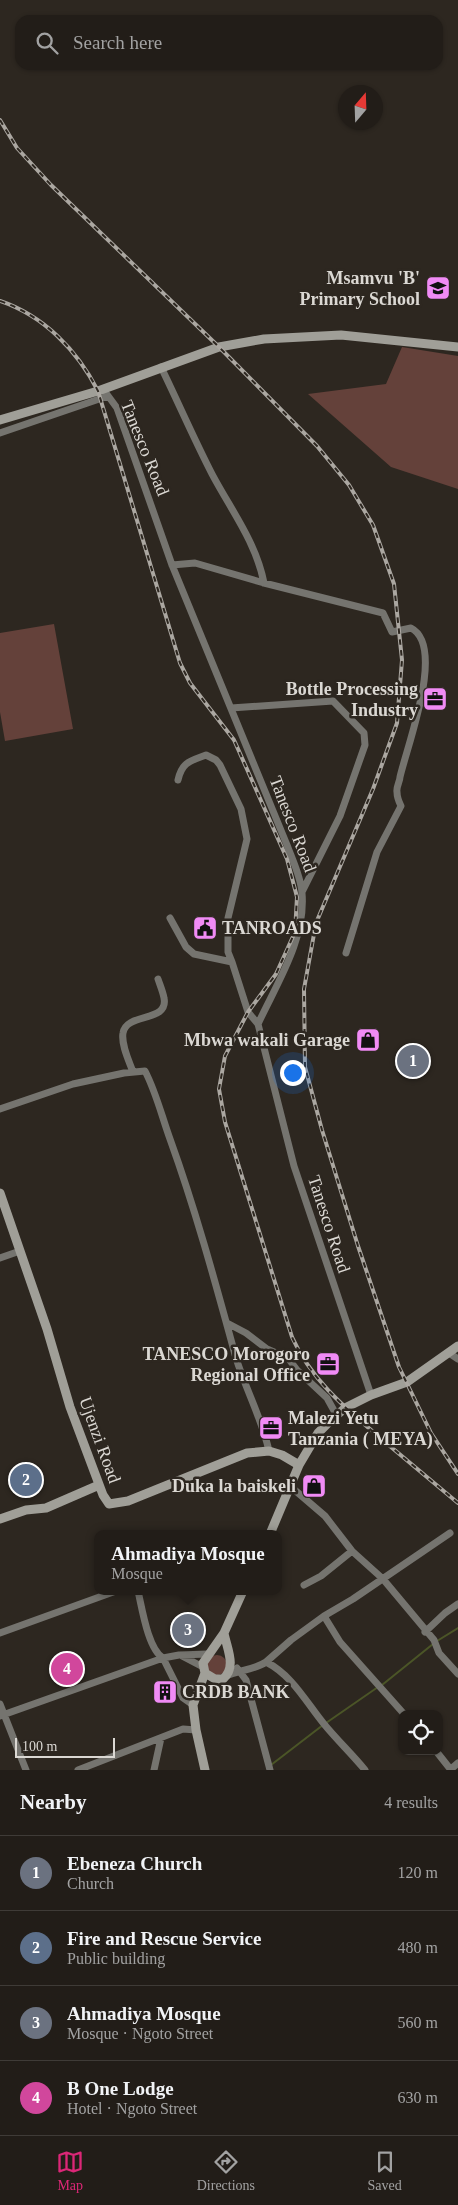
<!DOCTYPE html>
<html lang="en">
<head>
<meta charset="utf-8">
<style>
	:root { --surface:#221d18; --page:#2e2a25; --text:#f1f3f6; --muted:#a2a2a2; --line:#3f3b37; --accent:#db2777 }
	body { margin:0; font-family:Georgia,serif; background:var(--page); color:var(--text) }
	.controls { position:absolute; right:15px; bottom:15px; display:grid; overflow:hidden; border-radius:10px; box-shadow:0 1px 4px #0004 }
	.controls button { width:45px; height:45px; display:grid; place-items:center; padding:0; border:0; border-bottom:1px solid var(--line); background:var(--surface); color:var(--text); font:25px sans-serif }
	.compass { position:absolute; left:338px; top:85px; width:45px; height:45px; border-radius:50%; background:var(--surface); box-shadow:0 1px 4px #0004; rotate:19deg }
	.scale { position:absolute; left:15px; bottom:12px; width:100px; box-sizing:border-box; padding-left:5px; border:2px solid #dbd8d3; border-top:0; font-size:14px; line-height:18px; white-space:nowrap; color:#dbd8d3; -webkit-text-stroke:4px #2d2720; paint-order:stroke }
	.you { position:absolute; left:292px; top:1072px; width:18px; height:18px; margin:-12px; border:4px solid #fff; border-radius:50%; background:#1a73e8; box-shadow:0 0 0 8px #1a73e833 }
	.badge { display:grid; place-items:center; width:32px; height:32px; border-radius:50%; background:var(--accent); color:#fff; font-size:16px; font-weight:700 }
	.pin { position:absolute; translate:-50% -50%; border:2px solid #fff; box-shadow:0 1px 5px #0006 }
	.popup { position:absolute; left:94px; top:1530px; width:188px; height:65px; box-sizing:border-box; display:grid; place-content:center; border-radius:10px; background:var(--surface); filter:drop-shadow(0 1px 4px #0005); font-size:16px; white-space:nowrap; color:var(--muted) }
	.popup b { font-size:19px; color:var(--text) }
	.popup::after { content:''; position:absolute; left:50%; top:100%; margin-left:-10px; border:10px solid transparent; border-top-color:var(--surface) }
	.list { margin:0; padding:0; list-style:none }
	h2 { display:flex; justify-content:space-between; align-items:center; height:65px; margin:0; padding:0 20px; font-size:21px }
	h2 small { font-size:16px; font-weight:400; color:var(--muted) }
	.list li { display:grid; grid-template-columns:32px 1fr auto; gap:15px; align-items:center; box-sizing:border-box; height:75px; padding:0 20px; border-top:1px solid var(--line) }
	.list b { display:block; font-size:19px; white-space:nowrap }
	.list p { margin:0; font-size:16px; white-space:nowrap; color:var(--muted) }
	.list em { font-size:16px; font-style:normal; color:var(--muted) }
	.icon { flex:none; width:28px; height:28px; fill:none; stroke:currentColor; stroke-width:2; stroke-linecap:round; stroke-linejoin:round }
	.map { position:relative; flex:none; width:458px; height:1770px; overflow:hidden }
	.search { position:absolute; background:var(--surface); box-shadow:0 1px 4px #0004; left:15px; right:15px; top:15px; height:55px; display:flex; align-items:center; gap:12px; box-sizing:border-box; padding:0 18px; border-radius:15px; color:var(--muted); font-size:19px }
	.sheet { height:365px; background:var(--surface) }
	nav { display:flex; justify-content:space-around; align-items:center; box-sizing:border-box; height:70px; border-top:1px solid var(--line); background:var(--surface); font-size:14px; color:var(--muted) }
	nav a { display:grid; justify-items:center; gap:2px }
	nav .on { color:var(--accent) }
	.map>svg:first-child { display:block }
	.green { fill:#64413a }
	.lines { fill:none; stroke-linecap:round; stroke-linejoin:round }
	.stream { stroke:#4b5527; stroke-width:2 }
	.street { stroke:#75746f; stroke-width:7 }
	.secondary { stroke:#a09f98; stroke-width:9 }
	.rail-casing { stroke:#aba7a1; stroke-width:4 }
	.rail { stroke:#2d2720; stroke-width:2; stroke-dasharray:5.5; stroke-linecap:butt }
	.labels { text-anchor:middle; stroke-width:5; stroke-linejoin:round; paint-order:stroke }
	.poi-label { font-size:18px; font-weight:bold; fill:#dbd8d3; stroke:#2d2720; text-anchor:end }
	.street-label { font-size:18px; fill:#dbd8d3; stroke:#2d2720 }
</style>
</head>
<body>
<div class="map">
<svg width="458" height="1770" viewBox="0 0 458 1770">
	<rect width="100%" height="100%" fill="#2d2720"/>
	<!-- green -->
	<path class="green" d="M402,347L458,356V489L391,467L308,394L386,384Z
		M54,624L73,729L5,741L0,712V633Z
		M207 1665a10 10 0 1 1 20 0a10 10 0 1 1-20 0Z"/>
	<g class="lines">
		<!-- stream -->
		<path class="stream" d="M437,1641L458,1628
			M382,1685L433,1644
			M326,1723L378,1687
			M271,1765L323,1725"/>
		<!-- street -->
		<path class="street" d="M161,367C178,402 194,439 212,474C231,510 256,542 264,583
			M103,389L117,408L172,565L287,845C292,859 301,877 302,893C306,939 277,983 258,1024L294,1166L371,1395
			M0,433L108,396
			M172,565L195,563L264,583L383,613L392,632L411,628C446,646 407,746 400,777C400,781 396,787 397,792C397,796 399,802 401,806L377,852L346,953
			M231,708L333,701L364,733L365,745L340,816L302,892
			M178,780C182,762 190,761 206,755L216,760L220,765L241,809L247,839L228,918V952L232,962
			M170,918L186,947L194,954L232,962L248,1012L258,1024
			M133,1072C129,1061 121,1045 123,1033C126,1012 169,1023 164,998C163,992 160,985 158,979
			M0,1109L73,1084L124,1073L145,1071C156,1092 162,1117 170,1139C196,1211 216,1285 236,1358C246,1390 262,1419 269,1451
			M0,1258L20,1251
			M227,1323L246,1333L267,1349L288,1358L297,1370L327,1398L337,1416
			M449,1353L458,1359
			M290,1486L325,1516L352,1551L383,1579L434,1640L439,1653L458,1674
			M304,1585L321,1576L352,1551
			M138,1591C142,1608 148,1649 163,1658L183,1698L193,1705
			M324,1616L340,1642L404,1714
			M425,1632L445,1613L458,1604
			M0,1633L116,1591
			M182,1656L203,1667
			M266,1662L291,1640L324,1616L353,1599L450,1533
			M237,1668L246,1680L270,1770
			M226,1676C239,1670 254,1670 266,1662C292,1675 306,1702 324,1724C337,1740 352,1754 365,1770
			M0,1704L26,1770
			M0,1716L163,1658L179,1655L208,1654
			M436,1751L451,1770
			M78,1770L183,1729L196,1730
			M154,1770L161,1738
			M450,1770L458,1763"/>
		<!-- secondary -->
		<path class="secondary" d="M0,420L98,391L219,347L264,339L341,335L458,347
			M0,1193L47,1329L70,1407L103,1495L109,1504L128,1501L247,1453L269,1451L282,1455L299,1465
			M0,1519L26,1510L46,1508L99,1485
			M270,1534L299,1465L318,1433L328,1423L345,1408L371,1395L407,1382L458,1346
			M224,1633C227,1649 237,1667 223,1679H215L205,1673L203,1663L224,1633L243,1591
			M205,1770L196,1730L193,1705L205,1673"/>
		<defs>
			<path id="rail" d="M0,120L17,148L51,185L219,347L317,446L349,485L373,525L394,584L402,660L397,723L373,789L316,923L304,989L305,1067L322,1130L358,1246L399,1367L431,1433L458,1474
				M0,301C44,316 77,350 98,391L180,663L190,683L234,740L287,859L297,897L295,932L276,974L248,1012L225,1056L219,1089L225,1122L292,1337C312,1382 349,1411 385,1442C409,1462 434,1483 458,1503"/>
		</defs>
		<!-- rail casing -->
		<use href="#rail" class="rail-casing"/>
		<!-- rail -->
		<use href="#rail" class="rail"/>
	</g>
	<!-- icons -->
	<defs>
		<symbol id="school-square" viewBox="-11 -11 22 22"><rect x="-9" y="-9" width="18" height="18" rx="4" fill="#f08bf5" stroke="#2d2720"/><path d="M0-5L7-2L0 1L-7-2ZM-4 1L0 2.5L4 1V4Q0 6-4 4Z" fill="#111"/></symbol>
		<symbol id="office-square" viewBox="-11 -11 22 22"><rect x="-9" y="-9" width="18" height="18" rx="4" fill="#f08bf5" stroke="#2d2720"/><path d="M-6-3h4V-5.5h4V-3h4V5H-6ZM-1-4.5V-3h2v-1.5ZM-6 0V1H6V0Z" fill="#111"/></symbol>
		<symbol id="civic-square" viewBox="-11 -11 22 22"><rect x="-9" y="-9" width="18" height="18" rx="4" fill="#f08bf5" stroke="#2d2720"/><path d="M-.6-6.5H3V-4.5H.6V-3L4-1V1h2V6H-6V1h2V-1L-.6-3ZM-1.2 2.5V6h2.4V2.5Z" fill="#111"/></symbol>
		<symbol id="shop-square" viewBox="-11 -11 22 22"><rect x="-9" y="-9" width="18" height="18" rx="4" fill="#f08bf5" stroke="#2d2720"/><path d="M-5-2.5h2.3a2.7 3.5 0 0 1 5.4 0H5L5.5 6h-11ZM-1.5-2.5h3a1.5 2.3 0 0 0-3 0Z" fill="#111"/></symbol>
		<symbol id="building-square" viewBox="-11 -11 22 22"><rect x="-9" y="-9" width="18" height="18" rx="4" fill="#f08bf5" stroke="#2d2720"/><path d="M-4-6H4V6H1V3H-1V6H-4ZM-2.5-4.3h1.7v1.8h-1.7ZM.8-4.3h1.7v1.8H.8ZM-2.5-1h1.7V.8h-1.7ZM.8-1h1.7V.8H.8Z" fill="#111"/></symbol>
	</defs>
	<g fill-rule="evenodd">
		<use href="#school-square" x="424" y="274" width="28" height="28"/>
		<use href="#office-square" x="421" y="685" width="28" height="28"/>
		<use href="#civic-square" x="191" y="914" width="28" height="28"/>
		<use href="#shop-square" x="354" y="1026" width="28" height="28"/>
		<use href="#office-square" x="314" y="1350" width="28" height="28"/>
		<use href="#office-square" x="257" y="1414" width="28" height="28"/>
		<use href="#shop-square" x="300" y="1472" width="28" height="28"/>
		<use href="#building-square" x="151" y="1678" width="28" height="28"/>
	</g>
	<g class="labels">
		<!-- poi labels -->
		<g class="poi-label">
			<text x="420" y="284">Msamvu 'B'<tspan x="420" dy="21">Primary School</tspan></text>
			<text x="418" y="695">Bottle Processing<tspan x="418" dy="21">Industry</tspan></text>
			<text x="222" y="934" text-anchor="start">TANROADS</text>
			<text x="350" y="1046">Mbwa wakali Garage</text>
			<text x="310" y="1360">TANESCO Morogoro<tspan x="310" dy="21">Regional Office</tspan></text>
			<text x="288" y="1424" text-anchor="start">Malezi Yetu<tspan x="288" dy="21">Tanzania ( MEYA)</tspan></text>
			<text x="296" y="1492">Duka la baiskeli</text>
			<text x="182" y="1698" text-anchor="start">CRDB BANK</text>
		</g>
		<!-- street labels -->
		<g class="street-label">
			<text transform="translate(145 448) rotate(68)" y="6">Tanesco Road</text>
			<text transform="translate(293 824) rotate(69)" y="6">Tanesco Road</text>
			<text transform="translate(329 1224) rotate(72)" y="6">Tanesco Road</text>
			<text transform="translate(100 1440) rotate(70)" y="6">Ujenzi Road</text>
		</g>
	</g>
</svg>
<div class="controls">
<button><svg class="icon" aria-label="locate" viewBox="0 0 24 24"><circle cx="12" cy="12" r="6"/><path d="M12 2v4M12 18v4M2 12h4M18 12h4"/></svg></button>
</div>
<svg class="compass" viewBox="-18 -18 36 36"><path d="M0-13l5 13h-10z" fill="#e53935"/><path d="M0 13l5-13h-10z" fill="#a2a2a2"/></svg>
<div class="scale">100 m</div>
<div class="you"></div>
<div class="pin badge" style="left:413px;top:1061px;background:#6b7280">1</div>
<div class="pin badge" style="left:26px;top:1480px;background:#5c6f8a">2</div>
<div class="pin badge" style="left:188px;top:1630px;background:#6b7280">3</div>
<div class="popup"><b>Ahmadiya Mosque</b>Mosque</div>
<div class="pin badge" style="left:67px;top:1669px;background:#d1479c">4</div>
<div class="search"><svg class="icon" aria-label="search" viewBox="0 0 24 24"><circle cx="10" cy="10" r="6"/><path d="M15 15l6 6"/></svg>Search here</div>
</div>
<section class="sheet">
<h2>Nearby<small>4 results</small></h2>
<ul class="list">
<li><span class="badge" style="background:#6b7280">1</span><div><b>Ebeneza Church</b><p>Church</p></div><em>120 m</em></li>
<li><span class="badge" style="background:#5c6f8a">2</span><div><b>Fire and Rescue Service</b><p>Public building</p></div><em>480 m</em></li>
<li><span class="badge" style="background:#6b7280">3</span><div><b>Ahmadiya Mosque</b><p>Mosque · Ngoto Street</p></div><em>560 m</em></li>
<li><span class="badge" style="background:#d1479c">4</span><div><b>B One Lodge</b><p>Hotel · Ngoto Street</p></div><em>630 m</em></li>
</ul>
</section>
<nav>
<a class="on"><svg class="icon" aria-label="map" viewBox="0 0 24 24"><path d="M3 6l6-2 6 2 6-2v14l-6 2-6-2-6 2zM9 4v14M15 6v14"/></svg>Map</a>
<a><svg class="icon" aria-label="directions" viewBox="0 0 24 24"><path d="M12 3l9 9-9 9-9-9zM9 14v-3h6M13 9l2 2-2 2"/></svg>Directions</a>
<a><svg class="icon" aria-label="saved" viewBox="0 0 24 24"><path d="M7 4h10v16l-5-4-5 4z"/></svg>Saved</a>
</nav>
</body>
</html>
